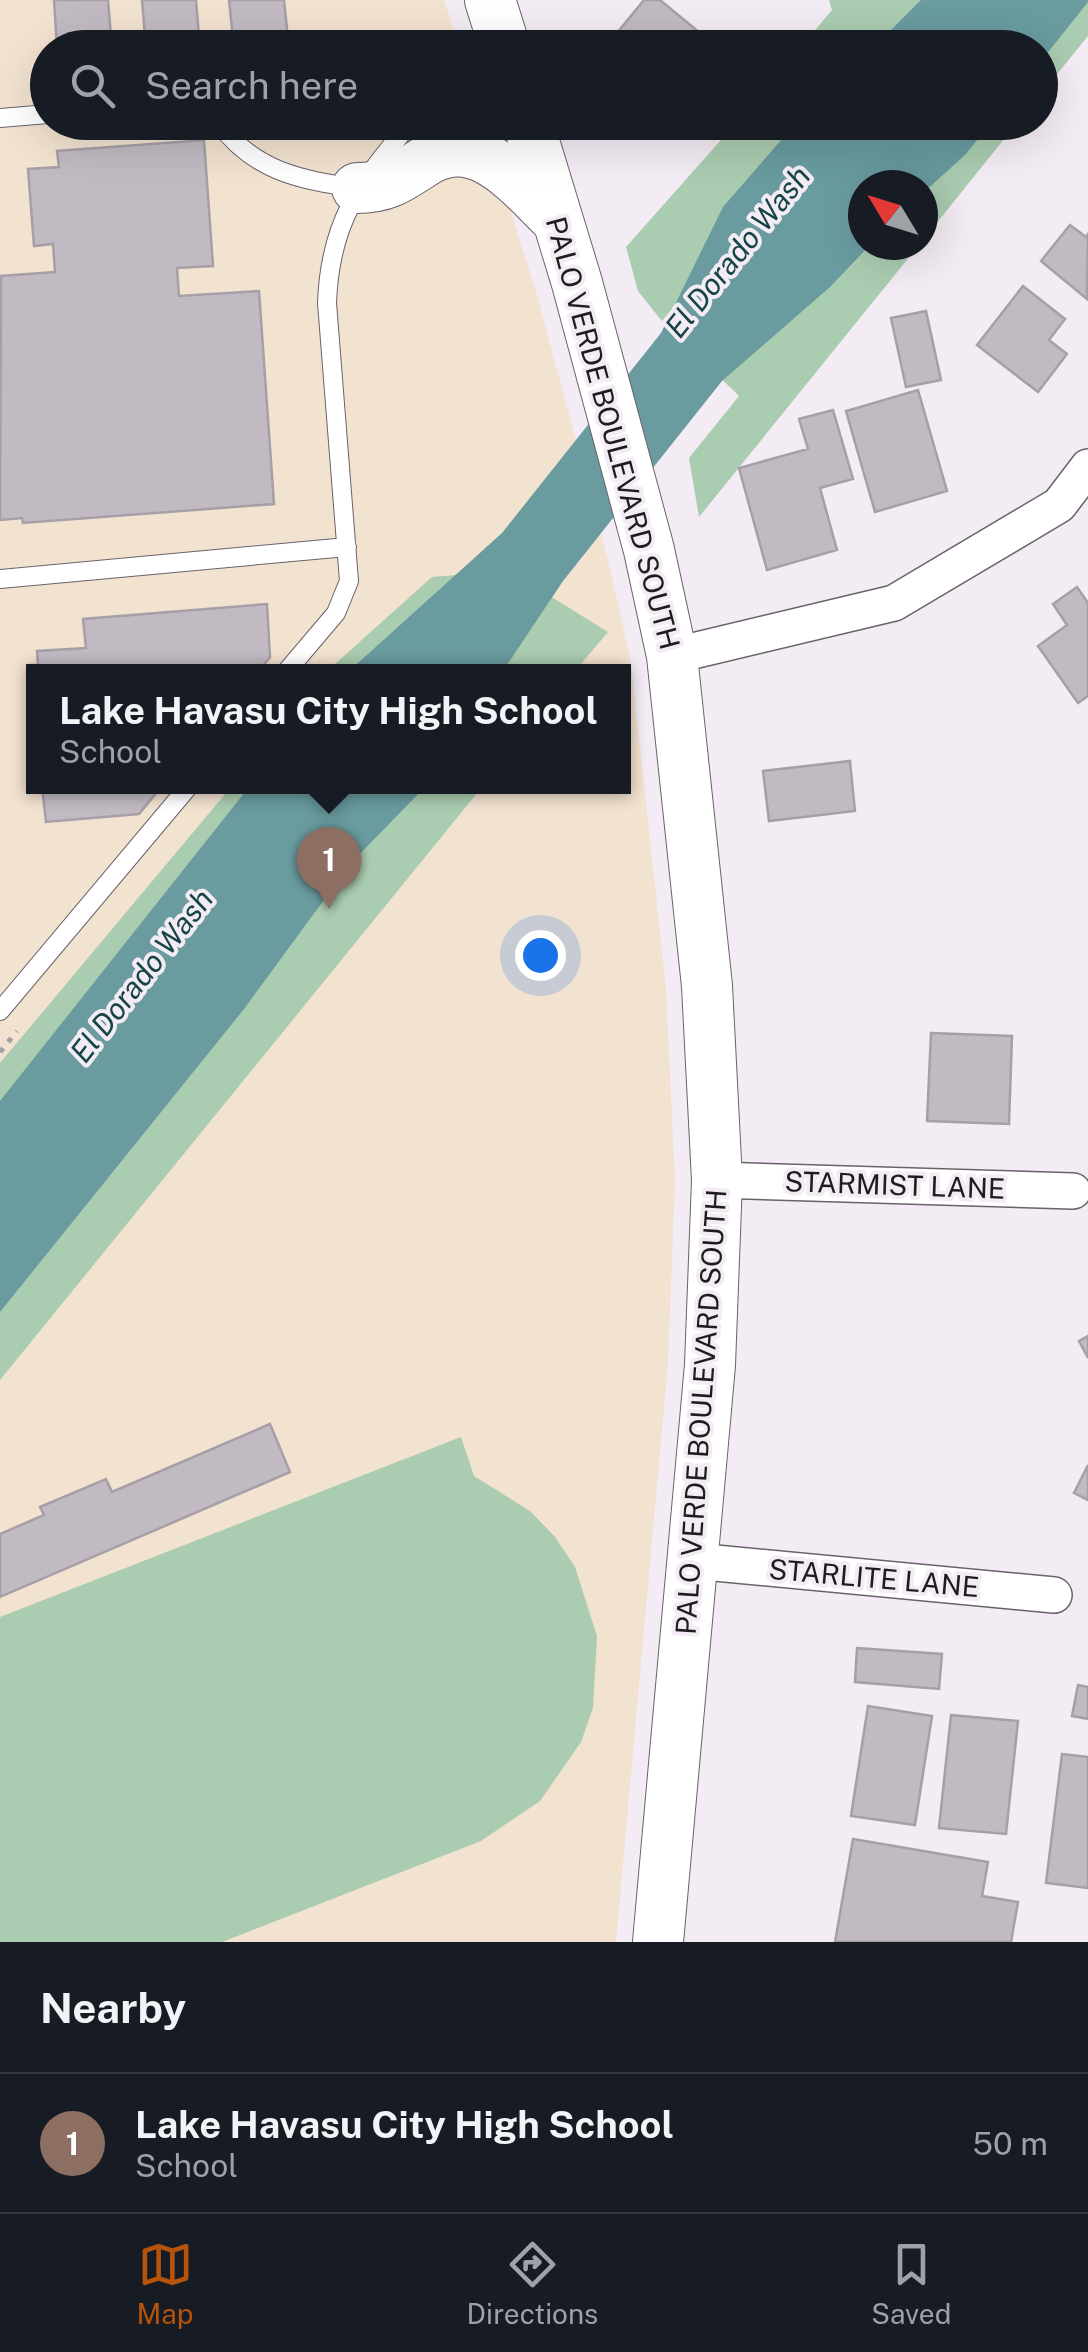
<!DOCTYPE html>
<html lang="en">
<head>
<meta charset="utf-8">
<style>
	:root { --surface:#171b24; --page:#20242c; --text:#f1f3f6; --muted:#9ea1a6; --line:#363941; --accent:#b45309 }
	body { margin:0; font-family:"Public Sans",sans-serif; background:var(--page); color:var(--text) }
	.compass { position:absolute; left:848px; top:170px; width:90px; height:90px; border-radius:50%; background:var(--surface); box-shadow:0 10px 40px #0002; rotate:308deg }
	.you { position:absolute; left:540px; top:955px; width:35px; height:35px; margin:-25px; border:8px solid #fff; border-radius:50%; background:#1a73e8; box-shadow:0 0 0 15px #1a73e833 }
	.badge { display:grid; place-items:center; width:65px; height:65px; border-radius:50%; background:var(--accent); color:#fff; font-size:32px; font-weight:700 }
	.pin { position:absolute; translate:-50% -82px; filter:drop-shadow(0 2px 5px #0008) }
	.pin::after { content:''; position:absolute; top:52px; width:35px; height:30px; background:inherit; clip-path:polygon(0 0,100% 0,50% 100%) }
	.popup { position:absolute; left:26px; top:664px; width:605px; height:130px; box-sizing:border-box; display:grid; place-content:center; border-radius:0px; background:var(--surface); filter:drop-shadow(0 2px 8px #0005); font-size:32px; white-space:nowrap; color:var(--muted) }
	.popup b { font-size:38px; color:var(--text) }
	.popup::after { content:''; position:absolute; left:50%; top:100%; margin-left:-20px; border:20px solid transparent; border-top-color:var(--surface) }
	.list { margin:0; padding:0; list-style:none }
	h2 { display:flex; justify-content:space-between; align-items:center; height:130px; margin:0; padding:0 40px; font-size:42px }
	h2 small { font-size:32px; font-weight:400; color:var(--muted) }
	.list li { display:grid; grid-template-columns:65px 1fr auto; gap:30px; align-items:center; box-sizing:border-box; height:140px; padding:0 40px; border-top:2px solid var(--line) }
	.list b { display:block; font-size:38px; white-space:nowrap }
	.list p { margin:0; font-size:32px; white-space:nowrap; color:var(--muted) }
	.list em { font-size:32px; font-style:normal; color:var(--muted) }
	.icon { flex:none; width:55px; height:55px; fill:none; stroke:currentColor; stroke-width:2; stroke-linecap:round; stroke-linejoin:round }
	.map { position:relative; flex:none; width:1088px; height:1942px; overflow:hidden }
	.search { position:absolute; background:var(--surface); box-shadow:0 10px 40px #0002; left:30px; right:30px; top:30px; height:110px; display:flex; align-items:center; gap:25px; box-sizing:border-box; padding:0 35px; border-radius:55px; color:var(--muted); font-size:38px }
	.sheet { height:270px; background:var(--surface) }
	nav { display:flex; justify-content:space-around; align-items:center; box-sizing:border-box; height:140px; border-top:2px solid var(--line); background:var(--surface); font-size:28px; color:var(--muted) }
	nav a { display:grid; justify-items:center; gap:5px }
	nav .on { color:var(--accent) }
	.map>svg:first-child { display:block }
	.education { fill:#f2e2d0; fill-rule:evenodd }
	.grass { fill:#aaccb0 }
	.water { fill:#699b9f }
	.building { fill:#c1bac2; stroke:#a69fa7; stroke-width:2.5 }
	.lines { fill:none; stroke-linecap:round; stroke-linejoin:round }
	.lane-casing { stroke:#696269; stroke-width:20 }
	.street-casing { stroke:#696269; stroke-width:38 }
	.secondary-casing { stroke:#696269; stroke-width:52 }
	.path { stroke:#a6a0a6; stroke-width:5; stroke-dasharray:5 8; stroke-linecap:butt }
	.lane { stroke:#fff; stroke-width:18 }
	.street { stroke:#fff; stroke-width:35 }
	.secondary { stroke:#fff; stroke-width:50 }
	.labels { text-anchor:middle; stroke-width:8; stroke-linejoin:round; paint-order:stroke }
	.street-label { font-size:28px; fill:#1f1c1f; stroke:#f4ecf4 }
	.water-label { font-size:30px; font-style:italic; fill:#164549; stroke:#f4ecf4 }
</style>
</head>
<body>
<div class="map">
<svg width="1088" height="1942" viewBox="0 0 1088 1942">
	<rect width="100%" height="100%" fill="#f4ecf4"/>
	<!-- education -->
	<path class="education" d="M0,0H444L459,47L48,48V122L483,123L537,295L608,560L631,663L666,989L675,1180L668,1363L616,1942H0ZM34,672H624V786H34Z"/>
	<!-- grass -->
	<path class="grass" d="M829,0H1088V36L1041,94L1040,48H800L832,10Z
		M736,123H1017L923,240V185H863V245H919L699,517L689,458L739,396L661,320L638,291L626,247Z
		M495,562L608,632L575,671L326,672L432,577L456,575Z
		M231,787H482L0,1380V1063Z
		M461,1437L474,1476L530,1511L555,1537L575,1567L597,1636L593,1708L581,1742L540,1801L481,1841L222,1942H0V1617Z"/>
	<!-- water -->
	<path class="water" d="M921,0H1088V2L1041,61L1040,48L874,47Z
		M796,123H991L965,155L923,193V185H863V245H870L830,287L722,381L563,581L503,671L348,672L502,533L661,333L723,207Z
		M249,787H425L351,863L244,1009L0,1312V1101Z"/>
	<!-- building -->
	<path class="building" d="M54,0H108L112,48H57Z
		M142,0H196L200,48H146Z
		M229,0H284L289,48H234Z
		M644,0H660L716,46L630,48L617,33Z
		M204,140L213,266L177,268L179,296L259,291L274,504L23,523L22,518L0,520L1,276L55,272L53,244L34,246L28,169L59,167L57,151Z
		M1070,225L1086,237L1088,234L1087,299L1041,261Z
		M1023,286L1065,319L1049,340L1067,354L1038,392L977,345Z
		M926,311L941,380L906,387L891,318Z
		M918,390L947,491L875,512L846,411Z
		M833,410L853,479L820,488L837,550L767,570L739,468L808,449L799,419Z
		M1077,587L1088,603V696L1078,703L1038,646L1067,625L1053,604Z
		M267,604L270,657L258,672H34V695L31,665H38L37,651L86,648L83,619Z
		M850,761L855,811L769,821L763,771Z
		M42,786H162L139,814L46,822Z
		M931,1033L1012,1036L1009,1124L927,1121Z
		M1088,1336V1358L1079,1341Z
		M270,1424L290,1472L0,1597V1534L44,1515L40,1507L106,1479L112,1492Z
		M1088,1465V1500L1074,1493Z
		M857,1648L942,1654L939,1689L855,1682Z
		M1078,1685L1088,1687V1719L1072,1716Z
		M868,1706L932,1716L915,1825L851,1816Z
		M951,1715L1018,1721L1006,1834L939,1828Z
		M1062,1754L1088,1757V1888L1046,1883Z
		M853,1839L988,1862L982,1896L1018,1902L1011,1942H835Z"/>
	<g class="lines">
		<defs>
			<path id="lane" d="M0,118L48,114
				M218,122C253,171 300,180 357,188
				M0,579L347,547
				M286,672L336,613L349,581L327,303C330,220 360,184 411,122
				M0,1011L189,786"/>
			<path id="street" d="M672,656L894,603L1059,505L1088,467
				M717,1180L1073,1191
				M694,1561L1054,1595"/>
			<path id="secondary" d="M490,0L505,48
				M528,122L577,283L649,550L672,656L707,986L717,1180L710,1365L658,1942
				M357,188C385,188 398,179 421,164C477,126 519,184 557,220"/>
		</defs>
		<!-- lane casing -->
		<use href="#lane" class="lane-casing"/>
		<!-- street casing -->
		<use href="#street" class="street-casing"/>
		<!-- secondary casing -->
		<use href="#secondary" class="secondary-casing"/>
		<!-- path -->
		<path class="path" d="M0,1052L17,1031"/>
		<!-- lane -->
		<use href="#lane" class="lane"/>
		<!-- street -->
		<use href="#street" class="street"/>
		<!-- secondary -->
		<use href="#secondary" class="secondary"/>
	</g>
	<g class="labels">
		<!-- street labels -->
		<g class="street-label">
			<text transform="translate(613 433) rotate(75)" y="10">PALO VERDE BOULEVARD SOUTH</text>
			<text transform="translate(895 1185) rotate(2)" y="10">STARMIST LANE</text>
			<text transform="translate(701 1412) rotate(-86)" y="10">PALO VERDE BOULEVARD SOUTH</text>
			<text transform="translate(874 1578) rotate(5)" y="10">STARLITE LANE</text>
		</g>
		<!-- water labels -->
		<g class="water-label">
			<text transform="translate(738 252) rotate(-51)" y="10">El Dorado Wash</text>
			<text transform="translate(142 976) rotate(-52)" y="10">El Dorado Wash</text>
		</g>
	</g>
</svg>
<svg class="compass" viewBox="-18 -18 36 36"><path d="M0-13l5 13h-10z" fill="#e53935"/><path d="M0 13l5-13h-10z" fill="#9ea1a6"/></svg>
<div class="you"></div>
<div class="pin badge" style="left:329px;top:909px;background:#8d6e63">1</div>
<div class="popup"><b>Lake Havasu City High School</b>School</div>
<div class="search"><svg class="icon" aria-label="search" viewBox="0 0 24 24"><circle cx="10" cy="10" r="6"/><path d="M15 15l6 6"/></svg>Search here</div>
</div>
<section class="sheet">
<h2>Nearby<small></small></h2>
<ul class="list">
<li><span class="badge" style="background:#8d6e63">1</span><div><b>Lake Havasu City High School</b><p>School</p></div><em>50 m</em></li>
</ul>
</section>
<nav>
<a class="on"><svg class="icon" aria-label="map" viewBox="0 0 24 24"><path d="M3 6l6-2 6 2 6-2v14l-6 2-6-2-6 2zM9 4v14M15 6v14"/></svg>Map</a>
<a><svg class="icon" aria-label="directions" viewBox="0 0 24 24"><path d="M12 3l9 9-9 9-9-9zM9 14v-3h6M13 9l2 2-2 2"/></svg>Directions</a>
<a><svg class="icon" aria-label="saved" viewBox="0 0 24 24"><path d="M7 4h10v16l-5-4-5 4z"/></svg>Saved</a>
</nav>
</body>
</html>
